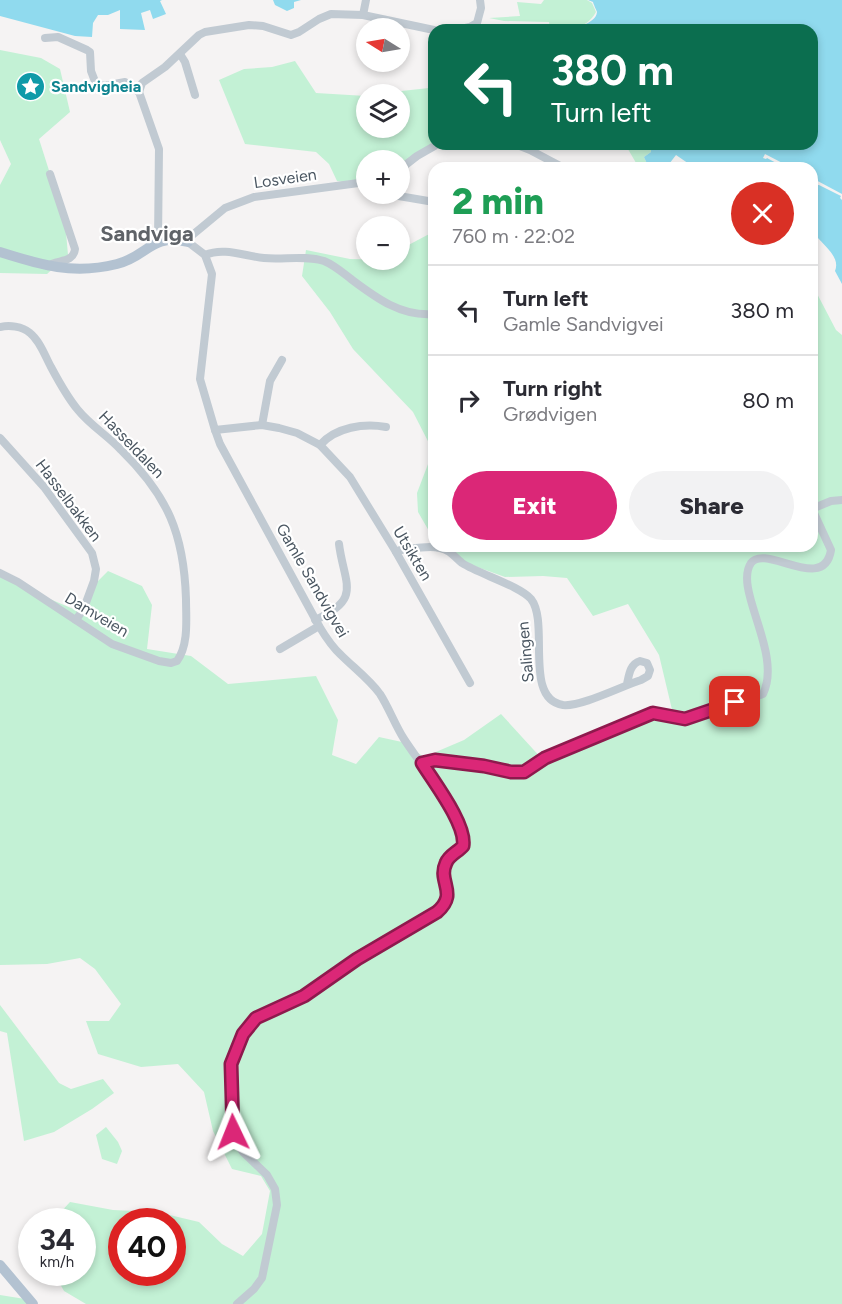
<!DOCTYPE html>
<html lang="en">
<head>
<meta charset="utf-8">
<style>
	body { margin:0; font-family:Figtree,sans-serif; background:#f2f2f3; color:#2b2b33; height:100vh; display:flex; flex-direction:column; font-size:22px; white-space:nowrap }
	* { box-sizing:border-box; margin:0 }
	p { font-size:20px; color:#7c7c81 }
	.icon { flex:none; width:33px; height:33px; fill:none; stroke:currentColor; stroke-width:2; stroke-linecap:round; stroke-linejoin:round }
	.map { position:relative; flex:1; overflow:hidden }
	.panel { position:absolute; left:428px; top:162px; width:390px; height:390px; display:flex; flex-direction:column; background:#fff; border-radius:18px; box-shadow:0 3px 9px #0003 }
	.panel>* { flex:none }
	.guide { position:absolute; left:428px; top:24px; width:390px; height:126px; border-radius:18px; box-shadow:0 3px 9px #0003; background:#0b6e4f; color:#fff; overflow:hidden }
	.needle { width:39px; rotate:281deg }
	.tools { position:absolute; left:356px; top:18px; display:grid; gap:12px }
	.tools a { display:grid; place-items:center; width:54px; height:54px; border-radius:50%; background:#fff; box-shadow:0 3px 9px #0003; font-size:30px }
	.speed { position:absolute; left:18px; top:1208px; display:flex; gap:12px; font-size:30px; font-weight:700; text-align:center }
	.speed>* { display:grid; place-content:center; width:78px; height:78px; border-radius:50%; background:#fff; box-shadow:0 3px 9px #0003; line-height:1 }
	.speed small { font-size:15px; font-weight:400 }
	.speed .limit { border:9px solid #d22; background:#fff; color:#111 }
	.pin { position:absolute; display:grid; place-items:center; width:51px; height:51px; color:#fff; margin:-26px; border-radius:12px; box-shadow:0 3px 9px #0006 }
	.me { position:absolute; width:66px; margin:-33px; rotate:358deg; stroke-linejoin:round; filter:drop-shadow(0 0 4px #0008) }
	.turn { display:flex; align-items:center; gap:21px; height:126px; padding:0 24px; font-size:27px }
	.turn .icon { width:78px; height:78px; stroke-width:2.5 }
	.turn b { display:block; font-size:42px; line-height:51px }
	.round { display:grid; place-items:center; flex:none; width:63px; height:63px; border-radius:32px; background:#f2f2f3 }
	.head { display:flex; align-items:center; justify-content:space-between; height:102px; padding:0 24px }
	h1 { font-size:36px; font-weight:800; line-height:45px; color:#1e9e55 }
	.button { display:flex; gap:12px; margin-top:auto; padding:12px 24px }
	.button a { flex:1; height:69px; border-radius:36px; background:#db2777; color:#fff; font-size:24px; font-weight:800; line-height:69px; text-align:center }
	.button a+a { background:#f2f2f3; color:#2b2b33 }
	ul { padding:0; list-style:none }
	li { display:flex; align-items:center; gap:18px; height:90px; padding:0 24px; border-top:2px solid #e1e1e2 }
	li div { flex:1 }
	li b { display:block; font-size:22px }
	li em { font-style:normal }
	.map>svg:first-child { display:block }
	.green { fill:#c3f1d5; fill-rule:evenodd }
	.water { fill:#90daee }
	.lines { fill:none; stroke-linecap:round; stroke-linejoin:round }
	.minor { stroke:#c1cad2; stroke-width:8 }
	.major { stroke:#b3c2d1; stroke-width:10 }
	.route-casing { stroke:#8e194d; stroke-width:15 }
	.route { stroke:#db2777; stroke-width:10 }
	.labels { text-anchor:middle; stroke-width:4.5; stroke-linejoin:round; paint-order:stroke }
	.culture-label { font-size:16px; font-weight:bold; fill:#0d838f; stroke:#fff; text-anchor:start }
	.street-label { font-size:16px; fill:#4a5661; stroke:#fff }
	.district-label { font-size:22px; font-weight:bold; fill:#5f6368; stroke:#fff }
</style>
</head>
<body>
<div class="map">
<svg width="842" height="1304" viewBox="0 0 842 1304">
	<rect width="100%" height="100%" fill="#f5f3f3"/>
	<!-- green -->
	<g class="green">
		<path d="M544,0h43l5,3 4,9c-10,18 -28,18 -46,18l-1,-8 -45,-1 -15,-3 31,-2 -3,-14 24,2z"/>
		<polygon points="0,50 41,58 60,69 70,112 39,139 65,221 68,255 47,274 0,273 0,185 11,164 0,140"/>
		<polygon points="295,61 316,93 366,96 366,128 399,128 399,94 374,94 429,88 433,89 434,144 399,168 399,160 366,160 366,182 356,184 337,181 329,164 316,152 245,144 219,80 244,69 272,67"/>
		<polygon points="625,144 651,144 651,152 644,157 649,168 639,168"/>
		<polygon points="433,232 433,538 418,512 417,493 433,451 413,412 353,349 330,312 302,276 306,250 350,259 399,260 399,250"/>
		<path d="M812,284l24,46 6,5v969h-756l-22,-13 -9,-16 2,-3h25v-51h-24l-1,-5 13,-14 43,8 44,2 42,10 23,22 21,12 19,-22 8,-43 -9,-15 -29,-7 -19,-38 -9,-39 -26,-28 -37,3 -43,-13 -12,-33h23l12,-17 -26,-35 -15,-11 -33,6 -47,1v-393l38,22 40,17 18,-28 12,-12 34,15 10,19 -5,44 44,7 37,28 88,-8 22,44 -6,35 24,9 23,-27 23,5 22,15 40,-17 37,-26 42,46 106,-41 25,-1 -15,-63 -31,-51 -35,12 -26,-38 -24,-2 -38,1 -39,-14 -16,-13 -8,3 -4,-7h374zM122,1221h50v51h-50z"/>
		<polygon points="0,1005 59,1083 71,1089 103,1079 114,1093 92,1109 54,1132 24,1141 7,1033 0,1031"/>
		<polygon points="106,1127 118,1142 122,1151 117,1164 102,1159 96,1135"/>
		<polygon points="0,1295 25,1299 31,1304 0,1304"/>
	</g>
	<!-- water -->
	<g class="water">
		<polygon points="0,0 162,0 160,1 166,14 153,19 150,10 141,13 145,30 120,29 120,10 108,15 98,15 93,23 92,37 75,36 0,16"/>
		<polygon points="273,0 301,0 294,2 294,8 287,11 275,5"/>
		<path d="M588,0h254v194l-30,-16v-10h-20l-27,-14 -2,4 3,1 1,-1 11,6 2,4h-85l-19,-13 -10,13h-17l-5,-11 7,-5v-8h161v-114h-247c9,-2 31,-6 32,-18 0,0 -4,-9 -4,-10z"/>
		<path d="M812,185h7l22,11 -1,2 2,2v84l-7,-13c7,-17 -19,-29 -23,-43 -3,-7 -1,-34 0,-43z"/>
	</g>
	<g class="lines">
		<!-- minor -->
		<g class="minor">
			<polyline points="363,15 366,0"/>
			<polyline points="456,30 470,27 477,23 481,8 480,0"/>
			<polyline points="45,38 58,37 87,50 90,52 91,71 96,84 104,86 125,82 139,92"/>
			<polyline points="180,54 185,62 195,95"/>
			<polyline points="515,144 530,150 564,168"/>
			<polyline points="399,170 417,156 438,144"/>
			<polyline points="387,194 434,202"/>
			<polyline points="158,241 159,149 139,92 142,83 165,67 199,35 205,32 249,25 263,26 291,35 299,32 319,19 331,14 363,15 434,30"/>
			<path d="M205,255c19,-8 39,1 59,3 19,2 41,-3 60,3 10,4 18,11 27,18 24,18 50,38 83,35"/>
			<path d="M48,266c9,-7 25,-2 27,-17l-25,-75"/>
			<path d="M0,327c9,-2 22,-1 30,6 10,8 15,23 21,34 8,15 16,30 27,43 12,15 30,26 43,40 47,46 63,84 65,149 0,20 3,45 -9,62l-6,2 -12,-2 -47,-17 -94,-62 -18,-9"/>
			<polyline points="262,425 270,381 282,360"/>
			<polyline points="215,430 262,425 279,428 297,433 320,445 350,477 396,552 470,683"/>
			<polyline points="0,438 44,487 92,553 96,569 94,581 84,608 76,620"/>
			<path d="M320,445c16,-18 44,-22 66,-18"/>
			<path d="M396,552l4,-2c12,-1 28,-5 40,-2 11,2 14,9 22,15 17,11 58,23 69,36 19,24 -8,100 32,106 18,2 59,-19 78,-25l7,-4 2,-6 -3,-7 -7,-2c-10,3 -11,14 -13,23"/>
			<path d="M315,620c48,-21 29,-36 24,-76"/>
			<polyline points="280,649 319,626"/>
			<path d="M421,763l14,-3 38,4 38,8h13l21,-14 108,-45 32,6 78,-25c20,-41 -30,-105 -12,-131 14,-20 73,31 80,-13l-18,-39 1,-3 17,-7 11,-1"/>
			<path d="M237,1304l17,-15 8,-11 15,-73 -2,-16 -8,-14 -24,-23 -9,-13 -3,-75 12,-30 18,-19 43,-19 53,-37 84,-50c13,-15 0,-27 4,-43 2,-12 18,-12 19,-24 2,-20 -48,-84 -60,-103 -9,-14 -15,-31 -24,-45 -11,-15 -26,-26 -39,-39 -9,-8 -16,-19 -22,-29l-99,-182 -5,-14 -15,-51 12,-105 -7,-19 -17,-13 2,-5 35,-29 29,-11 112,-15"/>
		</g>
		<!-- major -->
		<g class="major">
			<path d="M0,252c41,13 73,23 117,12 32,-8 33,-31 71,-22"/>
			<polyline points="0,1265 33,1304"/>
		</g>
	</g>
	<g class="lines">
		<defs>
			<path id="route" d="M233,1132l-2,-68 12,-30 13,-16 48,-22 53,-37 80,-47c22,-19 0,-30 9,-49 3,-8 12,-11 17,-17 4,-21 -30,-65 -41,-83l13,-3 49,6 27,6h13l21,-14 108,-45 32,6 50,-17"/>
		</defs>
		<!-- route casing -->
		<use href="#route" class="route-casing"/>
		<!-- route -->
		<use href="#route" class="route"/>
	</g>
	<!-- icons -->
	<defs>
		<symbol id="sight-disc" viewBox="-11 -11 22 22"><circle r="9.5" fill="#0f9aa8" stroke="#fff"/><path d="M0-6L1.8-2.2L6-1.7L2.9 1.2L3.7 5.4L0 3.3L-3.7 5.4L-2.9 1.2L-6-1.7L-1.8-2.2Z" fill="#fff"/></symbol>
	</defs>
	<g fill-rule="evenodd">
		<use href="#sight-disc" x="14" y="70" width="33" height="33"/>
	</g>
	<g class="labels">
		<!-- culture labels -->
		<g class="culture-label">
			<text x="51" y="92">Sandvigheia</text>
		</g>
		<!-- street labels -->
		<g class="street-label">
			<text transform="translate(285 178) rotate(-8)" y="6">Losveien</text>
			<text transform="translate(132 444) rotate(46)" y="6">Hasseldalen</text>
			<text transform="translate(69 500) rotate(53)" y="6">Hasselbakken</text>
			<text transform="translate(413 553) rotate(59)" y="6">Utsikten</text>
			<text transform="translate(313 580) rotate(60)" y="6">Gamle Sandvigvei</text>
			<text transform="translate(97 614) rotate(31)" y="6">Damveien</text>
			<text transform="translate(525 652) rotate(-95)" y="6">Salingen</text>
		</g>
		<!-- district labels -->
		<g class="district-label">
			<text x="147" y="241">Sandviga</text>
		</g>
	</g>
</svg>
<div class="tools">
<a><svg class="needle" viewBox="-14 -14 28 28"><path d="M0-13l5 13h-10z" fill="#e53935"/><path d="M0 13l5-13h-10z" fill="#7c7c81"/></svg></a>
<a><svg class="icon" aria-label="layers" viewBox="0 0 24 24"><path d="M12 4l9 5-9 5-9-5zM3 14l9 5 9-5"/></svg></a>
<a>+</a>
<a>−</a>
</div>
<div class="speed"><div>34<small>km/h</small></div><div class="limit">40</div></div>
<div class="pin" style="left:735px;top:702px;background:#d93025"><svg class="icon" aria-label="arrive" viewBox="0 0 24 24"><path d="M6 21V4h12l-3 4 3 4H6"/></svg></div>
<svg class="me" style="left:233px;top:1132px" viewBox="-20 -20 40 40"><path d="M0-17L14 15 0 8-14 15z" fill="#db2777" stroke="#fff" stroke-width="4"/></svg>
<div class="guide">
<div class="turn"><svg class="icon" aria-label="left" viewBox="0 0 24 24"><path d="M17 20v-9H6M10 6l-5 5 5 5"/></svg><div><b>380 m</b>Turn left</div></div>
</div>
<section class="panel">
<div class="head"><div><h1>2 min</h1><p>760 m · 22:02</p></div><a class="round" style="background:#d93025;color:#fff"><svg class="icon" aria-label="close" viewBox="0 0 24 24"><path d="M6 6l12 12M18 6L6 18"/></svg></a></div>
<ul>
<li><svg class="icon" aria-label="left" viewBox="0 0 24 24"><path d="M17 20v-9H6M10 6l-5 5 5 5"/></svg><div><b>Turn left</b><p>Gamle Sandvigvei</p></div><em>380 m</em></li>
<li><svg class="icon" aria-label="right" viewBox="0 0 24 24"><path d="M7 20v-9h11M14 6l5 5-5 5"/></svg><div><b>Turn right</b><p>Grødvigen</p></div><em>80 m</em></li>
</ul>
<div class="button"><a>Exit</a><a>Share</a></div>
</section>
</div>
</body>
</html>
